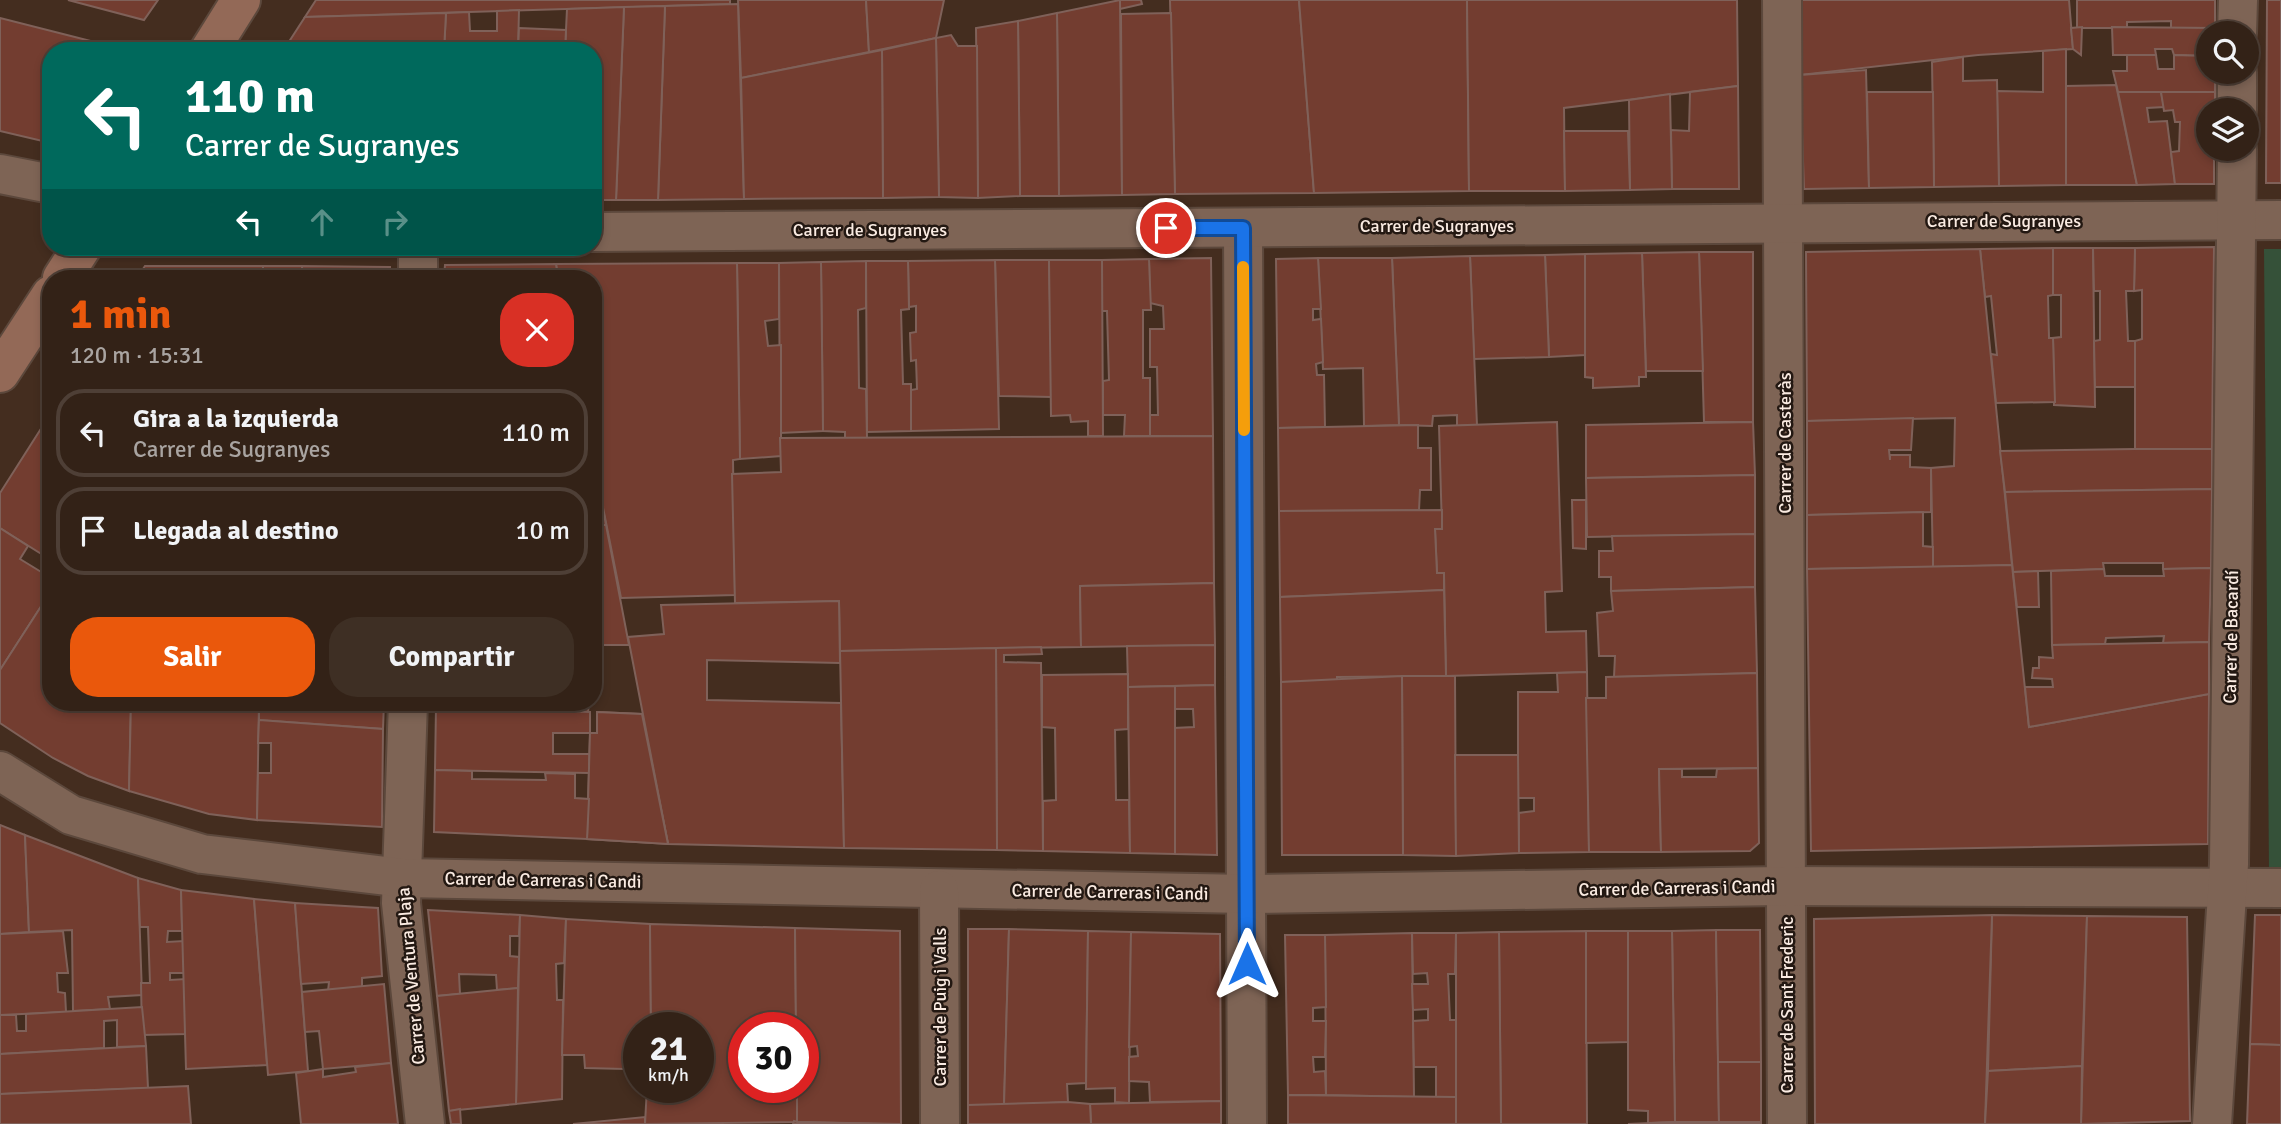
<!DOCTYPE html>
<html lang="es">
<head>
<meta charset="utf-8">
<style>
	body { margin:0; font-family:Signika,sans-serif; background:#3e2f24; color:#f1f3f6; height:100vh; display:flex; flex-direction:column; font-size:26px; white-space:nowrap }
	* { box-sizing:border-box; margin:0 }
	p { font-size:23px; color:#a9a4a1 }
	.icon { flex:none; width:38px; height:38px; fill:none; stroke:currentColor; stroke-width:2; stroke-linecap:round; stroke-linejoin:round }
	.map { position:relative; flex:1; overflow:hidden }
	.drawer { position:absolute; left:42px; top:270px; width:560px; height:441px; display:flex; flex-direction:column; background:#332217; border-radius:28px; box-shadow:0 4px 10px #0003,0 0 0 2px #4e3f36 }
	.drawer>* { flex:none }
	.guide { position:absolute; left:42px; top:42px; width:560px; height:214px; border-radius:28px; box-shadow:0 4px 10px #0003,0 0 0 2px #4e3f36; background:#00695c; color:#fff; overflow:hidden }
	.fabs { position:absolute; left:2196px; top:21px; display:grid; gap:14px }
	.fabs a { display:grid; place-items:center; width:63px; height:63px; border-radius:50%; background:#332217; box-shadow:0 4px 10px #0003,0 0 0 2px #4e3f36; font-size:35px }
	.speed { position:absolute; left:623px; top:1012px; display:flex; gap:14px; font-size:35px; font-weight:700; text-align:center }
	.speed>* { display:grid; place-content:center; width:91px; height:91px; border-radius:50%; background:#332217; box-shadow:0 4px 10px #0003,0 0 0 2px #4e3f36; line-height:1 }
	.speed small { font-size:18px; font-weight:400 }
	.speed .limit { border:10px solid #d22; background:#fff; color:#111 }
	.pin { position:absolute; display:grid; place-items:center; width:60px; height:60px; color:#fff; margin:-30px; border:4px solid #fff; border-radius:50%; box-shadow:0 2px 7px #0007 }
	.me { position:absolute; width:77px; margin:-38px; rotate:0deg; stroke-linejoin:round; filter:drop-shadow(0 0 5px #0008) }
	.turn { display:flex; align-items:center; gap:24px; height:147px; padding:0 28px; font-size:32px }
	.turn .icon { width:91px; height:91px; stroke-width:2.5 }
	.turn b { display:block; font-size:49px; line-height:60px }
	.lanes { display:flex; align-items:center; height:66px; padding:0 28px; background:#0003; justify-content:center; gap:35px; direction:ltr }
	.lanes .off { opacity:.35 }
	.round { display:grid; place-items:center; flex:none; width:74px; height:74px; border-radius:28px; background:#3e2f24 }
	.overview { display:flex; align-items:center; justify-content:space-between; height:119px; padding:0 28px }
	h1 { font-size:42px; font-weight:700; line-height:52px; color:#ea580c }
	.action { display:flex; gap:14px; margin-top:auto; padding:14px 28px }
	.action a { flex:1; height:80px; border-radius:28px; background:#ea580c; color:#fff; font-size:28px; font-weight:700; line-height:80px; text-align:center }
	.action a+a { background:#3e2f24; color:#f1f3f6 }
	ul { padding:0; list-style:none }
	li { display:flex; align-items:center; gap:21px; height:88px; margin:0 14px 10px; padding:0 14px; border:4px solid #4e3f36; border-radius:28px }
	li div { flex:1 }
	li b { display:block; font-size:26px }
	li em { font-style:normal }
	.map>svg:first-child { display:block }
	.green { fill:#355139 }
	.building { fill:#733d30; stroke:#7f6159; stroke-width:2 }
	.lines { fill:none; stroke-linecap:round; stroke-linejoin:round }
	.street-casing { stroke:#5c483c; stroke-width:42 }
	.secondary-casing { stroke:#5c483c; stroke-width:42 }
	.street { stroke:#7e6455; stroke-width:38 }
	.secondary { stroke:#936957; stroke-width:38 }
	.route-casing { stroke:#114b97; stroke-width:18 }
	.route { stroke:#1a73e8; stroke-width:12 }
	.slow { stroke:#f59e0b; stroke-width:12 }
	.labels { text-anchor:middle; stroke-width:5; stroke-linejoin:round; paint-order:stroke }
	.street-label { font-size:18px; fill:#faebe2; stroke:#231812 }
</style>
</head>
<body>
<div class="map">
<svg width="2281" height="1124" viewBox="0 0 2281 1124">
	<rect width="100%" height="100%" fill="#442d1f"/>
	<!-- green -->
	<polygon class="green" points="2264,249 2281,249 2281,870 2269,870"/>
	<!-- building -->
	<g class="building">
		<polygon points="68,0 158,0 144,20"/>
		<polygon points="316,0 730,0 730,4 305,17"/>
		<polygon points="738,0 866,0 869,52 741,78"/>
		<polygon points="866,0 944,0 936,38 869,52"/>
		<polygon points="1120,0 1141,0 1142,4 1120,9"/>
		<polygon points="1120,0 1122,195 1059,196 1057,13"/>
		<polygon points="1170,0 1299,0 1314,193 1175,194"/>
		<polygon points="1299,0 1467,0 1469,191 1314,193"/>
		<polygon points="1467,0 1737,0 1738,86 1564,108 1565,191 1469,191"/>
		<polygon points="1800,0 2069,0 2073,49 1978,55 1800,75"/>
		<polygon points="2077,0 2215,0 2215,28 2171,28 2171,21 2127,22 2127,28 2077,28"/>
		<polygon points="2267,0 2281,0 2281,183 2266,183"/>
		<polygon points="738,4 744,199 658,200 665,6"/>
		<polygon points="665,6 658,200 616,200 624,7"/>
		<polygon points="624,7 616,200 593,200 593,51 565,51 567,9"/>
		<polygon points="519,10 518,51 444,51 446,13 469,12 470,31 497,31 497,11"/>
		<polygon points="446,13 444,51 283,51 305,17"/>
		<polygon points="1057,13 1059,196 1020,196 1018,21"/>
		<polygon points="1171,13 1175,194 1122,195 1121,14"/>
		<polygon points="0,18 126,50 51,51 51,143 0,131"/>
		<polygon points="1018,21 1020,196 978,198 976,28"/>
		<polygon points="2082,27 2081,55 2073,49 2071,28"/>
		<polygon points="2112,27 2215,28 2215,33 2208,33 2208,56 2174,55 2172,49 2155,49 2156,55 2113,55"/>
		<polygon points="519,28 566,30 565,51 518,51"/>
		<polygon points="951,35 958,46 977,46 978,198 939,197 936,38"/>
		<polygon points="936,38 939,197 883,198 882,50"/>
		<polygon points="2066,49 2066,185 1999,186 1997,91 2043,92 2043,51"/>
		<polygon points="882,50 883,198 744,199 741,78"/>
		<polygon points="2127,55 2156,55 2158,69 2174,69 2174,55 2208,56 2208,72 2215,72 2215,92 2118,92 2113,71 2127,71"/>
		<polygon points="1963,57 1963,81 1997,80 1999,186 1934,187 1932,62"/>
		<polygon points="1866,70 1869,188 1804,189 1800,75"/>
		<polygon points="2116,85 2137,185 2066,185 2066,86"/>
		<polygon points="1738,86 1739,189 1672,189 1671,130 1689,131 1690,92"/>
		<polygon points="1867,92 1933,92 1934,187 1869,188"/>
		<polygon points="2118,92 2161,92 2164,107 2147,108 2149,122 2167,121 2175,184 2137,185"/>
		<polygon points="2161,92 2215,92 2215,110 2208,110 2208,149 2214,149 2214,184 2175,184 2171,152 2179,151 2180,122 2175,122 2173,110 2164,111"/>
		<polygon points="1670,94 1672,189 1630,190 1629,100"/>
		<polygon points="1564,131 1628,131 1630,190 1565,191"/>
		<polygon points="2214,247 2212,449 2135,449 2135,341 2142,339 2142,290 2134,291 2135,248"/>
		<polygon points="2053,248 2093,248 2095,407 2054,405 2053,338 2061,337 2061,295 2053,295"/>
		<polygon points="2053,248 2053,295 2048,296 2049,338 2053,338 2055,402 1996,403 1991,354 1997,355 1991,296 1985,297 1980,249"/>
		<polygon points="2093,248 2135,248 2134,291 2126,291 2128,341 2135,341 2135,387 2095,387 2094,341 2100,340 2100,291 2094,291"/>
		<polygon points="1980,249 2012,565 1933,567 1931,468 1954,466 1955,418 1807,421 1806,252"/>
		<polygon points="1699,252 1753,252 1753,422 1704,422"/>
		<polygon points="1699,252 1703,371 1646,371 1642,253"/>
		<polygon points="1642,253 1646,377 1639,377 1639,386 1593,388 1593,378 1585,377 1585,254"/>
		<polygon points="1585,254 1585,355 1549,357 1545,255"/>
		<polygon points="1545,255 1549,357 1474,359 1470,256"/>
		<polygon points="1470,256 1477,425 1457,426 1457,415 1433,416 1432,426 1399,425 1392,258"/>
		<polygon points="1211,258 1213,436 1150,436 1150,415 1158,415 1157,367 1150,367 1150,329 1164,329 1163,306 1150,303 1149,259"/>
		<polygon points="1318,258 1392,258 1399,425 1364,426 1363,368 1323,369"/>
		<polygon points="1318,258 1321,309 1313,309 1313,320 1321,319 1323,362 1316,364 1317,375 1324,375 1325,427 1278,428 1276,259"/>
		<polygon points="1149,259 1151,310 1143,310 1143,378 1150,378 1150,436 1124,436 1125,415 1103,415 1103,381 1109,380 1107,311 1102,311 1102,260"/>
		<polygon points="995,260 1049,260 1052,397 999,396"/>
		<polygon points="995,260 999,429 911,431 911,390 917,389 916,360 911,361 910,333 916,332 916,306 909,307 908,261"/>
		<polygon points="1049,260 1102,260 1103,436 1088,436 1088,421 1071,422 1070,415 1051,416"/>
		<polygon points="866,261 908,261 909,309 901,310 903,384 911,384 911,431 867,432"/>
		<polygon points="866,261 866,308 858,310 859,388 866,389 867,438 845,439 845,432 823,431 821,262"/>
		<polygon points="821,262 823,431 780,433 779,263"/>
		<polygon points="737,263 779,263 779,319 765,321 768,346 781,345 781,456 740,459"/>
		<polygon points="737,263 740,459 733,460 735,595 621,598 593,457 593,278 558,278 556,264"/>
		<polygon points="556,264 558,278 444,278 445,265"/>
		<polygon points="145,266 263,266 263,278 137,278"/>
		<rect x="263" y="266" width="39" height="12"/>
		<polygon points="302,266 390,267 390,278 302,278"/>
		<polygon points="51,413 51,560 0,528 0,493"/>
		<polygon points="1913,418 1911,450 1889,450 1890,460 1890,455 1910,455 1910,467 1931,468 1931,512 1807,515 1807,421"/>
		<polygon points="1557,422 1562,591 1545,592 1546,632 1586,631 1587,672 1446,676 1444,573 1437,573 1435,529 1442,529 1439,426"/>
		<polygon points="1753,422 1755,475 1586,478 1586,425"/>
		<polygon points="1418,425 1418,448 1431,448 1431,490 1420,490 1419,510 1279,511 1278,428"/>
		<polygon points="1213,436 1214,583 1080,586 1081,647 840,651 839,601 735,603 732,474 781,472 780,438"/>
		<polygon points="2135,449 2212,449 2212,489 2005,492 2000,451"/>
		<polygon points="1755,475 1755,534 1587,537 1586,478"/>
		<polygon points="593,477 597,477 603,506 593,505"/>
		<polygon points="2212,489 2211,568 2163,569 2163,563 2103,563 2104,569 2013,572 2005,492"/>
		<polygon points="1572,500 1586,500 1586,549 1573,548"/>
		<polygon points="1442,510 1442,529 1435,529 1437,573 1444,573 1444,590 1280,597 1279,511"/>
		<polygon points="1923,512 1923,546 1933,547 1933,567 1807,569 1807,515"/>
		<polygon points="593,513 604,514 606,525 593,525"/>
		<polygon points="593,525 606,525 629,645 593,645"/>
		<polygon points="0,528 28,546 20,559 51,578 51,591 0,670"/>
		<polygon points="1755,534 1755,587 1611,591 1611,577 1599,577 1599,551 1613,551 1612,536"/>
		<polygon points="2012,565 2029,727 2209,694 2208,844 1811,851 1807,569"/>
		<polygon points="2211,568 2209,642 2163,643 2164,636 2106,638 2105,644 2052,645 2051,571 2104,569 2105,576 2164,576 2163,569"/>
		<polygon points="2038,571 2039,607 2017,607 2013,572"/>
		<polygon points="1214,583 1215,645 1081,647 1080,586"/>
		<polygon points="1755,587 1757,673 1614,677 1615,656 1599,656 1597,613 1613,611 1611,591"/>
		<polygon points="1444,590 1446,676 1337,677 1337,681 1281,682 1280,597"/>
		<polygon points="51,591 51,702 131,702 129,791 88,776 53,758 0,723 0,670"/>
		<polygon points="839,601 840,663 707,660 707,700 841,703 844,848 668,844 628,637 664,634 661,605"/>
		<polygon points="2209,642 2209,694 2029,727 2025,687 2053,687 2052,679 2032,678 2033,668 2039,668 2039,657 2053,658 2052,645"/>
		<polygon points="1215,645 1215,685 1128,687 1127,646"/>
		<polygon points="1041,647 1042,654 1004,655 1004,662 1041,663 1043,851 997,850 996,648"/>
		<polygon points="996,648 997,850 844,848 840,651"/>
		<polygon points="1587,672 1589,852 1519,853 1519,813 1534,811 1534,798 1518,798 1518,692 1558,692 1557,673"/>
		<polygon points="1757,673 1758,768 1659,769 1661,852 1589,852 1586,698 1606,698 1606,677"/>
		<polygon points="1128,674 1128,729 1115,730 1116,800 1129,800 1130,853 1043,851 1043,801 1056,800 1055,728 1042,727 1042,675"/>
		<polygon points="1402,676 1455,676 1456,856 1403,855"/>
		<polygon points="1402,676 1403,855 1282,855 1281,682"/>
		<polygon points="1215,685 1217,855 1175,854 1174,728 1194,727 1193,709 1174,709 1175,686"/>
		<polygon points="1175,686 1175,854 1130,853 1128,687"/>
		<polygon points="131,702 259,702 257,820 209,814 129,791"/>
		<polygon points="259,702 384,702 383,729 259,720"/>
		<rect x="436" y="702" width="37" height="5"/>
		<polygon points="540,702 589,702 588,712 547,710 546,702"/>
		<polygon points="436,707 590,712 590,733 553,733 553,754 590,754 589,773 435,770"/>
		<polygon points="597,712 642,714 668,844 587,839 590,733 597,733"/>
		<polygon points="597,712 642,714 668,844 587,839 590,733 597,733"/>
		<polygon points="259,720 383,729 382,827 257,820 258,773 271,773 271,743 258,743"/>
		<polygon points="1455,755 1518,755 1519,853 1456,856"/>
		<polygon points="1758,768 1759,843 1750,851 1661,852 1659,769 1682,769 1682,777 1716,777 1717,769"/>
		<polygon points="435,770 472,771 472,779 546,780 545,773 575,774 575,798 589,799 587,839 434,832"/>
		<polygon points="0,825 25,835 29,932 0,934"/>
		<polygon points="25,835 138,878 142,995 108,997 110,1009 73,1011 72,930 29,932"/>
		<polygon points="138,878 181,890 182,931 168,931 167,942 184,941 185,973 170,973 170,980 186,979 187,1034 142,1035 141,983 150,983 148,927 140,927"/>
		<polygon points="181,890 254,899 267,1065 186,1069"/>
		<polygon points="254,899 295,903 308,1071 268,1075"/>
		<polygon points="295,903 378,908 382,976 362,978 362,987 328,991 329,982 301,984"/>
		<polygon points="428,910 520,915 519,936 510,936 510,956 519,957 518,988 497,990 496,975 459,974 460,994 437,996"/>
		<polygon points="520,915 566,919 564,963 556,964 557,1000 563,1000 562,1099 516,1104"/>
		<polygon points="1992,915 2087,916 2082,1066 1988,1071"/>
		<polygon points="1992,915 1985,1124 1815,1124 1814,919"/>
		<polygon points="2255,915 2281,915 2281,1045 2250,1044"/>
		<polygon points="2087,916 2187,917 2190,1121 2081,1124"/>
		<polygon points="566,919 650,924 651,1027 639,1027 639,1059 626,1059 625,1069 585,1068 584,1055 562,1055"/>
		<polygon points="650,924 795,928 796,1027 744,1027 744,1087 797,1087 797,1122 645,1124 647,1087 698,1087 698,1027 651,1027"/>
		<polygon points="795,928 900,931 901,1124 797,1122 797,1087 803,1087 805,1083 803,1027 796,1027"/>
		<polygon points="968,929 1009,929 1004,1105 968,1105"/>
		<polygon points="1009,929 1088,931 1086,1083 1067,1084 1068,1102 1004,1105"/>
		<polygon points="1716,930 1719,1123 1675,1122 1672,931"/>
		<polygon points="1716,930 1760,930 1761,1062 1718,1062"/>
		<polygon points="63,931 68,973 57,973 58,992 65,993 66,1012 0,1015 0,934"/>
		<polygon points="1088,931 1131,932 1129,1103 1115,1102 1115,1088 1086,1089"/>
		<polygon points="1586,931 1587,1124 1501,1124 1499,932"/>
		<polygon points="1586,931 1628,931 1628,1042 1586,1043"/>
		<polygon points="1628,931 1672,931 1675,1122 1648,1123 1648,1111 1628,1110"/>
		<polygon points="1131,932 1220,934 1221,1101 1150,1102 1149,1082 1129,1081 1129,1057 1138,1056 1137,1046 1129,1047"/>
		<polygon points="1499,932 1501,1124 1456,1124 1456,933"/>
		<polygon points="1412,933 1414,1097 1326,1095 1325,935"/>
		<polygon points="1412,933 1456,933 1455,974 1448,974 1450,1020 1456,1020 1456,1097 1436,1097 1436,1067 1414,1067 1413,1021 1428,1020 1428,1009 1413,1010 1412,984 1428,984 1427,973 1413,974"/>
		<polygon points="1285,935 1325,935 1326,1007 1313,1008 1313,1021 1326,1021 1325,1057 1313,1057 1314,1072 1325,1071 1326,1095 1288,1095"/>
		<polygon points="384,984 391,1063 323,1069 319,1031 305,1032 302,992"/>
		<polygon points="518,988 516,1104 449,1111 437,996"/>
		<polygon points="142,1007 146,1046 117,1047 117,1020 104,1021 104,1048 0,1054 0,1015 16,1015 17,1031 26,1031 26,1014"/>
		<polygon points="2250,1044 2281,1045 2281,1124 2247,1124"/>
		<polygon points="146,1046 148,1088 0,1094 0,1054"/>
		<polygon points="1718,1062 1761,1062 1761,1122 1719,1123"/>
		<polygon points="391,1063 398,1124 301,1124 296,1073 323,1069 323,1077 356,1072 355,1067"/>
		<polygon points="2082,1066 2081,1124 1985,1124 1988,1071"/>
		<polygon points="188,1086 191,1124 0,1124 0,1094"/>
		<polygon points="1288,1095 1456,1097 1456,1124 1288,1124"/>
		<polygon points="1221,1101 1221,1124 1091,1124 1090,1104"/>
		<polygon points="1068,1102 1090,1104 1091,1124 968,1124 968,1105"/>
		<polygon points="460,1109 461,1124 451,1124 449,1111"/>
		<polygon points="645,1117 645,1124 573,1124"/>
		<polygon points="794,1121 797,1122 884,1124 793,1124"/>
		<polygon points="1675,1122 1761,1122 1761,1124 1628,1124"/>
	</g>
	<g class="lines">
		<defs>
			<g id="street">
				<polyline points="1782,0 1787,1124"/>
				<polyline points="2237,33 2238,0"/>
				<polyline points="2237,110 2237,72"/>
				<polyline points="0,174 51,184"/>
				<polyline points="1243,228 1247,1124"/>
				<polyline points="593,232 2281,220"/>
				<polyline points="418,278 418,247"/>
				<polyline points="408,702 401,903 425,1124"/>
				<polyline points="0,771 71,815 202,854 403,878 1247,894 1787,886 2281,888"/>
				<polyline points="939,890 940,1124"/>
				<polyline points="2212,1124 2229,864 2237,149"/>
			</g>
			<g id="secondary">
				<polyline points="209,51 241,0"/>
				<polyline points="62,278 82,247"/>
				<polyline points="0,373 51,295"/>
			</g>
		</defs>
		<!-- street casing -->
		<use href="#street" class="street-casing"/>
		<!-- secondary casing -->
		<use href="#secondary" class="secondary-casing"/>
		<!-- street -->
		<use href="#street" class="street"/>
		<!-- secondary -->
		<use href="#secondary" class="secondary"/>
	</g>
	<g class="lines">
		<defs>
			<polyline id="route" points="1166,228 1243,228 1247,964"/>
		</defs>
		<!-- route casing -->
		<use href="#route" class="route-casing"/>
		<!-- route -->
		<use href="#route" class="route"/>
		<!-- slow -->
		<polyline class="slow" points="1243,267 1244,430"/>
	</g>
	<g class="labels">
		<!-- street labels -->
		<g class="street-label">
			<text x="2004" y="227">Carrer de Sugranyes</text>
			<text x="1437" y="232">Carrer de Sugranyes</text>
			<text x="870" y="236">Carrer de Sugranyes</text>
			<text transform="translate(1785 443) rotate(-90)" y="6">Carrer de Casteràs</text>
			<text transform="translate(2231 637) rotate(-89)" y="6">Carrer de Bacardí</text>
			<text transform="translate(543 880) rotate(1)" y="6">Carrer de Carreras i Candi</text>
			<text transform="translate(1677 888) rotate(-1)" y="6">Carrer de Carreras i Candi</text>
			<text transform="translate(1110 892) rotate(1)" y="6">Carrer de Carreras i Candi</text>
			<text transform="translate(411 976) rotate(-95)" y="6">Carrer de Ventura Plaja</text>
			<text transform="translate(1787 1005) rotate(-90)" y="6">Carrer de Sant Frederic</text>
			<text transform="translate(940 1007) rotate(-90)" y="6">Carrer de Puig i Valls</text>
		</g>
	</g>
</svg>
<div class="fabs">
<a><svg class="icon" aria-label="search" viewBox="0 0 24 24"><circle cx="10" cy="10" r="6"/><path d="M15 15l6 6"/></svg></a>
<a><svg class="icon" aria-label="layers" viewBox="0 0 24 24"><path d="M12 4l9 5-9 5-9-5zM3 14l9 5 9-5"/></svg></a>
</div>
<div class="speed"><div>21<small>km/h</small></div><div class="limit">30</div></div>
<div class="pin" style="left:1166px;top:228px;background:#d93025"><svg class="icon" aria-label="arrive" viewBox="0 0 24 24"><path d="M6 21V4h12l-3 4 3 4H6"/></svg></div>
<svg class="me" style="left:1247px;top:964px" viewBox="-20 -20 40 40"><path d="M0-17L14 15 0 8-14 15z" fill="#1a73e8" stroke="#fff" stroke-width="4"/></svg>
<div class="guide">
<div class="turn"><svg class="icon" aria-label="left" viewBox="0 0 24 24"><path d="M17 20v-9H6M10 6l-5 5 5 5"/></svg><div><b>110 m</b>Carrer de Sugranyes</div></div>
<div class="lanes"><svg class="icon" aria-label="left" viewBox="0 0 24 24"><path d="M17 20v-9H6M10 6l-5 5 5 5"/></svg><svg class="icon off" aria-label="ahead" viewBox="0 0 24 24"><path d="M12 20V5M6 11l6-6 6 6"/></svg><svg class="icon off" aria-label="right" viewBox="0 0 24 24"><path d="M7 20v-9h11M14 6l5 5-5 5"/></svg></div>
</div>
<section class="drawer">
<div class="overview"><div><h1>1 min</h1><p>120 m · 15:31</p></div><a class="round" style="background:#d93025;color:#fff"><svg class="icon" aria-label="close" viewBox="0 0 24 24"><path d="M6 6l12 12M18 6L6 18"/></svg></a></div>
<ul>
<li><svg class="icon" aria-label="left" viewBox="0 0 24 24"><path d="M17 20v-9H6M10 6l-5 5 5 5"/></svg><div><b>Gira a la izquierda</b><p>Carrer de Sugranyes</p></div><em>110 m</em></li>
<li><svg class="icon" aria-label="arrive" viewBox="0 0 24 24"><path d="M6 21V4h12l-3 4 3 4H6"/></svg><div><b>Llegada al destino</b></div><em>10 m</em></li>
</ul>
<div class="action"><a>Salir</a><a>Compartir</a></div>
</section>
</div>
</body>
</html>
